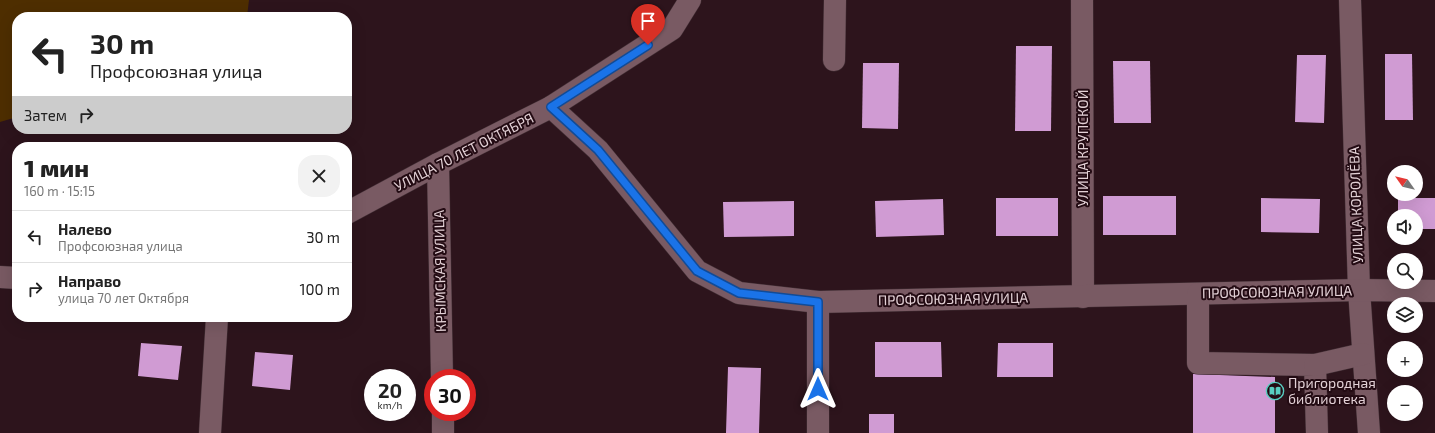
<!DOCTYPE html>
<html lang="ru">
<head>
<meta charset="utf-8">
<style>
	body { margin:0; font-family:"Exo 2",sans-serif; background:#f2f2f2; color:#222; height:100vh; display:flex; flex-direction:column; font-size:15px; white-space:nowrap }
	* { box-sizing:border-box; margin:0 }
	p { font-size:13px; color:#767676 }
	.icon { flex:none; width:22px; height:22px; fill:none; stroke:currentColor; stroke-width:2; stroke-linecap:round; stroke-linejoin:round }
	.map { position:relative; flex:1; overflow:hidden }
	.sheet { position:absolute; left:12px; top:142px; width:340px; height:180px; display:flex; flex-direction:column; background:#fff; border-radius:16px; box-shadow:0 4px 16px #0002 }
	.sheet>* { flex:none }
	.top-card { position:absolute; left:12px; top:12px; width:340px; height:122px; border-radius:16px; box-shadow:0 4px 16px #0002; background:#fff; color:#222; overflow:hidden }
	.needle { width:26px; rotate:304deg }
	.tools { position:absolute; left:1387px; top:165px; display:grid; gap:8px }
	.tools a { display:grid; place-items:center; width:36px; height:36px; border-radius:50%; background:#fff; box-shadow:0 4px 16px #0002; font-size:20px }
	.speed { position:absolute; left:364px; top:369px; display:flex; gap:8px; font-size:20px; font-weight:700; text-align:center }
	.speed>* { display:grid; place-content:center; width:52px; height:52px; border-radius:50%; background:#fff; box-shadow:0 4px 16px #0002; line-height:1 }
	.speed small { font-size:10px; font-weight:400 }
	.speed .limit { border:6px solid #d22; background:#fff; color:#111 }
	.pin { position:absolute; display:grid; place-items:center; width:34px; height:34px; color:#fff; margin:-41px -17px; border-radius:50% 50% 50% 0; rotate:-45deg; box-shadow:0 0 4px #0007 }
	.pin .icon { rotate:45deg }
	.me { position:absolute; width:44px; margin:-22px; rotate:0deg; stroke-linejoin:round; filter:drop-shadow(0 0 3px #0008) }
	.turn { display:flex; align-items:center; gap:14px; height:84px; padding:0 12px; font-size:18px }
	.turn .icon { width:52px; height:52px; stroke-width:2.5 }
	.turn b { display:block; font-size:28px; line-height:34px }
	.then { display:flex; align-items:center; height:38px; padding:0 12px; background:#0003; gap:8px; font-size:15px }
	.round { display:grid; place-items:center; flex:none; width:42px; height:42px; border-radius:16px; background:#f2f2f2 }
	.summary { display:flex; align-items:center; justify-content:space-between; height:68px; padding:0 12px }
	h1 { font-size:24px; font-weight:800; line-height:30px }
	ul { padding:0; list-style:none }
	li { display:flex; align-items:center; gap:12px; height:52px; padding:0 12px; border-top:1px solid #e0e0e0 }
	li div { flex:1 }
	li b { display:block; font-size:15px }
	li em { font-style:normal }
	.map>svg:first-child { display:block }
	.green { fill:#4e2e00 }
	.building { fill:#d09bd3 }
	.lines { fill:none; stroke-linecap:round; stroke-linejoin:round }
	.minor-casing { stroke:#422f35; stroke-width:23 }
	.minor { stroke:#795a63; stroke-width:22 }
	.route-casing { stroke:#114b97; stroke-width:10 }
	.route { stroke:#1a73e8; stroke-width:7 }
	.labels { text-anchor:middle; stroke-width:4; stroke-linejoin:round; paint-order:stroke }
	.street-label { font-size:14px; fill:#e3d1d6; stroke:#230b13 }
	.poi-label { font-size:14px; fill:#e3d1d6; stroke:#230b13; text-anchor:start }
</style>
</head>
<body>
<div class="map">
<svg width="1435" height="433" viewBox="0 0 1435 433">
	<rect width="100%" height="100%" fill="#2d141c"/>
	<!-- green -->
	<polygon class="green" points="0,0 249,0 247,17 201,15 200,17 17,17 17,117 0,122"/>
	<!-- building -->
	<g class="building">
		<polygon points="1016,46 1052,46 1051,131 1015,131"/>
		<polygon points="1385,54 1412,54 1413,120 1385,120"/>
		<polygon points="1297,55 1326,55 1324,123 1295,122"/>
		<polygon points="1113,61 1150,61 1151,123 1114,123"/>
		<polygon points="863,63 899,63 898,129 862,128"/>
		<rect x="1103" y="196" width="73" height="39"/>
		<rect x="996" y="198" width="62" height="38"/>
		<polygon points="1261,198 1320,199 1319,233 1261,232"/>
		<polygon points="1398,198 1435,198 1435,229 1416,229 1416,216 1398,216"/>
		<polygon points="943,199 944,235 876,237 875,201"/>
		<polygon points="794,201 794,236 724,237 723,202"/>
		<polygon points="875,342 941,342 942,377 875,377"/>
		<polygon points="141,343 182,346 178,380 138,376"/>
		<polygon points="998,343 1053,343 1053,377 997,377"/>
		<polygon points="255,352 293,355 290,390 252,386"/>
		<polygon points="728,367 761,368 759,433 726,433"/>
		<polygon points="1193,374 1275,377 1275,433 1193,433"/>
		<rect x="869" y="414" width="25" height="19"/>
	</g>
	<g class="lines">
		<defs>
			<g id="minor">
				<polyline points="1082,0 1083,297"/>
				<polyline points="1350,0 1359,290 1369,433"/>
				<polyline points="834,60 835,0"/>
				<polyline points="551,107 598,150 697,271 739,293 818,302 1359,290 1435,291"/>
				<polyline points="438,164 442,378"/>
				<polyline points="347,213 438,164 551,107 672,29 690,0"/>
				<polyline points="0,277 17,278"/>
				<polyline points="1198,294 1198,363 1315,365 1317,433"/>
				<polyline points="1315,365 1363,354"/>
				<polyline points="443,412 443,433"/>
				<polyline points="210,433 217,317"/>
				<polyline points="818,433 818,302"/>
			</g>
		</defs>
		<!-- minor casing -->
		<use href="#minor" class="minor-casing"/>
		<!-- minor -->
		<use href="#minor" class="minor"/>
	</g>
	<g class="lines">
		<defs>
			<polyline id="route" points="648,45 551,107 598,150 697,271 739,293 818,302 818,389"/>
		</defs>
		<!-- route casing -->
		<use href="#route" class="route-casing"/>
		<!-- route -->
		<use href="#route" class="route"/>
	</g>
	<!-- icons -->
	<defs>
		<symbol id="library-ring" viewBox="-11 -11 22 22"><circle r="9.5" fill="#230b13" stroke="#58cec1" stroke-width="1.5"/><path d="M-6-4Q-3-5.5-.7-3.5V5Q-3 3-6 4ZM6-4Q3-5.5 .7-3.5V5Q3 3 6 4Z" fill="#58cec1"/></symbol>
	</defs>
	<g fill-rule="evenodd">
		<use href="#library-ring" x="1265" y="381" width="20" height="20"/>
	</g>
	<g class="labels">
		<!-- street labels -->
		<g class="street-label">
			<text transform="translate(1083 148) rotate(-90)" y="5">УЛИЦА КРУПСКОЙ</text>
			<text transform="translate(464 152) rotate(-27)" y="5">УЛИЦА 70 ЛЕТ ОКТЯБРЯ</text>
			<text transform="translate(1356 205) rotate(-92)" y="5">УЛИЦА КОРОЛЁВА</text>
			<text transform="translate(440 271) rotate(-91)" y="5">КРЫМСКАЯ УЛИЦА</text>
			<text transform="translate(1277 292) rotate(-1)" y="5">ПРОФСОЮЗНАЯ УЛИЦА</text>
			<text transform="translate(953 299) rotate(-1)" y="5">ПРОФСОЮЗНАЯ УЛИЦА</text>
		</g>
		<!-- poi labels -->
		<g class="poi-label">
			<text x="1288" y="388">Пригородная<tspan x="1288" dy="16">библиотека</tspan></text>
		</g>
	</g>
</svg>
<div class="tools">
<a><svg class="needle" viewBox="-14 -14 28 28"><path d="M0-13l5 13h-10z" fill="#e53935"/><path d="M0 13l5-13h-10z" fill="#767676"/></svg></a>
<a><svg class="icon" aria-label="sound" viewBox="0 0 24 24"><path d="M4 9h4l5-4v14l-5-4H4zM17 9q2 3 0 6"/></svg></a>
<a><svg class="icon" aria-label="search" viewBox="0 0 24 24"><circle cx="10" cy="10" r="6"/><path d="M15 15l6 6"/></svg></a>
<a><svg class="icon" aria-label="layers" viewBox="0 0 24 24"><path d="M12 4l9 5-9 5-9-5zM3 14l9 5 9-5"/></svg></a>
<a>+</a>
<a>−</a>
</div>
<div class="speed"><div>20<small>km/h</small></div><div class="limit">30</div></div>
<div class="pin" style="left:648px;top:45px;background:#d93025"><svg class="icon" aria-label="arrive" viewBox="0 0 24 24"><path d="M6 21V4h12l-3 4 3 4H6"/></svg></div>
<svg class="me" style="left:818px;top:389px" viewBox="-20 -20 40 40"><path d="M0-17L14 15 0 8-14 15z" fill="#1a73e8" stroke="#fff" stroke-width="4"/></svg>
<div class="top-card">
<div class="turn"><svg class="icon" aria-label="left" viewBox="0 0 24 24"><path d="M17 20v-9H6M10 6l-5 5 5 5"/></svg><div><b>30 m</b>Профсоюзная улица</div></div>
<div class="then">Затем<svg class="icon" aria-label="right" viewBox="0 0 24 24"><path d="M7 20v-9h11M14 6l5 5-5 5"/></svg></div>
</div>
<section class="sheet">
<div class="summary"><div><h1>1 мин</h1><p>160 m · 15:15</p></div><a class="round"><svg class="icon" aria-label="close" viewBox="0 0 24 24"><path d="M6 6l12 12M18 6L6 18"/></svg></a></div>
<ul>
<li><svg class="icon" aria-label="left" viewBox="0 0 24 24"><path d="M17 20v-9H6M10 6l-5 5 5 5"/></svg><div><b>Налево</b><p>Профсоюзная улица</p></div><em>30 m</em></li>
<li><svg class="icon" aria-label="right" viewBox="0 0 24 24"><path d="M7 20v-9h11M14 6l5 5-5 5"/></svg><div><b>Направо</b><p>улица 70 лет Октября</p></div><em>100 m</em></li>
</ul>
</section>
</div>
</body>
</html>
